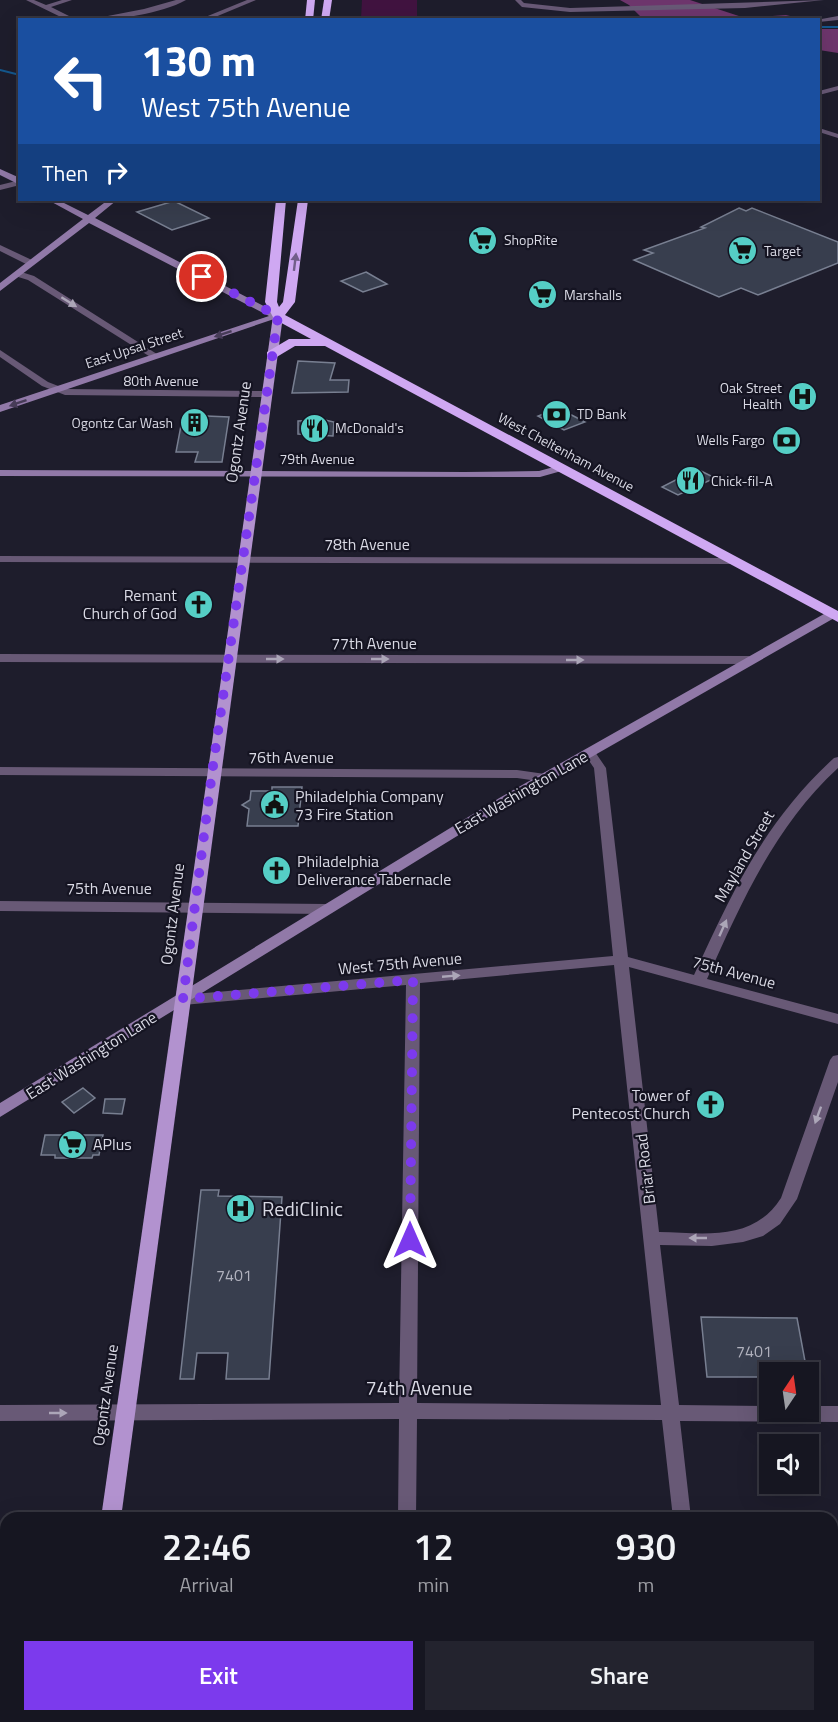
<!DOCTYPE html>
<html lang="en">
<head>
<meta charset="utf-8">
<style>
	body { margin:0; font-family:"Titillium Web",sans-serif; background:#23232e; color:#f1f3f6; height:100vh; display:flex; flex-direction:column; font-size:22px; white-space:nowrap }
	* { box-sizing:border-box; margin:0 }
	p { font-size:20px; color:#9e9fa5 }
	.icon { flex:none; width:33px; height:33px; fill:none; stroke:currentColor; stroke-width:2; stroke-linecap:round; stroke-linejoin:round }
	.map { position:relative; flex:1; overflow:hidden }
	.sheet { position:absolute; left:0px; top:1512px; width:838px; height:210px; display:flex; flex-direction:column; background:#161621; border-radius:18px 18px 0 0; box-shadow:0 6px 24px #0002,0 0 0 2px #35353f }
	.sheet>* { flex:none }
	.banner { position:absolute; left:18px; top:18px; width:802px; height:183px; border-radius:0px; box-shadow:0 6px 24px #0002,0 0 0 2px #35353f; background:#1a4fa0; color:#fff; overflow:hidden }
	.needle { width:39px; rotate:13deg }
	.tools { position:absolute; left:759px; top:1362px; display:grid; gap:12px }
	.tools a { display:grid; place-items:center; width:60px; height:60px; border-radius:0px; background:#161621; box-shadow:0 6px 24px #0002,0 0 0 2px #35353f; font-size:30px }
	.pin { position:absolute; display:grid; place-items:center; width:51px; height:51px; color:#fff; margin:-26px; border:3px solid #fff; border-radius:50%; box-shadow:0 2px 6px #0007 }
	.me { position:absolute; width:66px; margin:-33px; rotate:0deg; stroke-linejoin:round; filter:drop-shadow(0 0 4px #0008) }
	.turn { display:flex; align-items:center; gap:21px; height:126px; padding:0 24px; font-size:27px }
	.turn .icon { width:78px; height:78px; stroke-width:2.5 }
	.turn b { display:block; font-size:42px; line-height:51px }
	.then { display:flex; align-items:center; height:57px; padding:0 24px; background:#0003; gap:12px; font-size:22px }
	.eta { display:flex; justify-content:space-evenly; align-items:center; height:102px; text-align:center }
	.eta b { font-size:36px; font-weight:600; line-height:42px }
	.primary-button { display:flex; gap:12px; margin-top:auto; padding:12px 24px }
	.primary-button a { flex:1; height:69px; border-radius:0px; background:#7c3aed; color:#fff; font-size:24px; font-weight:600; line-height:69px; text-align:center }
	.primary-button a+a { background:#23232e; color:#f1f3f6 }
	.map>svg:first-child { display:block }
	.green { fill:#411340 }
	.forest { fill:#6e366d }
	.lines { fill:none; stroke-linecap:round; stroke-linejoin:round }
	.stream { stroke:#14588e; stroke-width:2 }
	.building { fill:#383e4e; stroke:#787f91; stroke-width:1.5 }
	.street { fill:#685976; fill-rule:evenodd }
	.secondary { fill:#9179a8; fill-rule:evenodd }
	.primary { fill:#b292cf; fill-rule:evenodd }
	.highway { fill:#cfa8f2; fill-rule:evenodd }
	.oneway { fill:#725e8a }
	.oneway2 { fill:#aca6b8 }
	.oneway3 { fill:#473c58 }
	.route { stroke:#7c3aed; stroke-width:10; stroke-dasharray:0 18 }
	.labels { text-anchor:middle; stroke-width:4.5; stroke-linejoin:round; paint-order:stroke }
	.far-poi-label { font-size:14px; fill:#d9d9e4; stroke:#151422; text-anchor:start }
	.far-street-label { font-size:14px; fill:#d9d9e4; stroke:#151422 }
	.street-label { font-size:16px; fill:#d9d9e4; stroke:#151422 }
	.poi-label { font-size:16px; fill:#d9d9e4; stroke:#151422; text-anchor:start }
	.near-number-label { font-size:16px; fill:#b1b2be }
	.near-poi-label { font-size:20px; fill:#d9d9e4; stroke:#151422; text-anchor:start }
	.near-street-label { font-size:20px; fill:#d9d9e4; stroke:#151422 }
</style>
</head>
<body>
<div class="map">
<svg width="838" height="1722" viewBox="0 0 838 1722">
	<rect width="100%" height="100%" fill="#1e1d2c"/>
	<!-- green -->
	<polygon class="green" points="362,0 417,0 417,19 361,19"/>
	<!-- forest -->
	<g class="forest">
		<polygon points="620,0 690,0 745,18 786,15 802,19 643,19 629,5"/>
		<polygon points="819,29 838,29 838,53 819,50"/>
	</g>
	<g class="lines">
		<!-- stream -->
		<g class="stream">
			<polyline points="819,27 838,27"/>
			<polyline points="0,70 20,75"/>
		</g>
	</g>
	<!-- building -->
	<g class="building">
		<polygon points="174,201 209,218 172,230 137,212"/>
		<polygon points="739,208 746,211 752,208 838,242 838,263 758,295 741,288 719,297 634,260 653,253 644,250 705,228 701,227"/>
		<polygon points="366,272 387,284 363,292 341,281"/>
		<polygon points="298,361 335,363 330,380 349,380 348,392 292,393"/>
		<polygon points="558,408 585,422 564,430 538,416"/>
		<polygon points="183,415 229,417 222,462 195,462 198,452 176,452"/>
		<polygon points="325,420 334,422 333,436 298,434 298,421"/>
		<polygon points="697,469 715,478 678,495 662,487"/>
		<polygon points="272,787 302,787 298,826 247,826 249,809 242,805 250,800 251,791 272,791"/>
		<polygon points="83,1088 95,1098 74,1113 62,1102"/>
		<polygon points="105,1099 125,1099 122,1114 103,1113"/>
		<polygon points="45,1135 103,1135 99,1155 93,1155 92,1158 55,1158 55,1155 41,1155"/>
		<polygon points="201,1190 219,1190 218,1196 282,1197 269,1379 226,1379 228,1353 197,1353 194,1379 180,1379"/>
		<polygon points="701,1317 797,1318 807,1372 770,1372 770,1377 707,1377"/>
	</g>
	<g class="lines">
		<!-- street -->
		<g class="street">
			<polygon points="26,0 34,0 46,5 62,0 72,0 51,7 77,20 67,20"/>
			<path d="M176,0h10c-25,14 -70,20 -99,20l57,-11z"/>
			<polygon points="247,0 256,0 208,20 198,20"/>
			<polygon points="515,0 521,0 524,3 570,8 824,0 745,8 570,12 522,7"/>
			<polygon points="838,16 838,20 819,22 819,20 816,20"/>
			<polygon points="838,86 838,90 819,95 819,91"/>
			<polygon points="819,128 838,134 838,138 819,132"/>
			<polygon points="20,180 20,185 0,190 0,185"/>
			<polygon points="0,245 34,261 35,263 28,265 0,251"/>
			<polygon points="18,271 34,276 160,356 152,358 28,280 15,276 14,274"/>
			<polygon points="0,350 48,382 66,389 266,391 271,394 266,397 65,395 42,386 0,357"/>
			<polygon points="0,556 735,558 741,561 735,564 0,562"/>
			<polygon points="0,654 749,656 755,660 749,664 0,662"/>
			<path d="M589,748l4,1 13,19 22,189 66,18c38,-83 71,-154 140,-217l4,-1v11c-63,58 -96,133 -131,211l131,35v10l-209,-57 30,265c46,1 94,10 122,-34l49,-138 3,-4 5,-1v27l-41,117 -17,25 -17,12 -20,6 -31,4 -52,-1 19,160 91,1v6h38v-6h30v16l-158,-1 11,97h-18l-11,-98 -245,-1 -1,99h-18l1,-99 -399,2v-16l399,-2 7,-418 -223,20 -5,-1 -2,-4 2,-4 5,-1 430,-39 -19,-188 -11,-16zM614,965l47,440 -244,-2 3,-420z"/>
			<polygon points="0,767 517,770 545,774 551,778 545,782 517,778 0,775"/>
			<polygon points="0,901 326,904 333,909 326,914 0,911"/>
			<polygon points="424,1716 444,1716 445,1722 425,1722"/>
			<polygon points="747,1716 769,1716 771,1722 749,1722"/>
		</g>
		<!-- secondary -->
		<g class="secondary">
			<polygon points="0,169 20,178 20,185 0,175"/>
			<polygon points="48,200 58,200 88,215 108,200 117,200 95,218 283,316 0,412 0,405 269,316 89,223 0,291 0,283 83,219"/>
			<polygon points="561,465 565,466 565,470 540,477 0,476 0,470 465,472 539,471"/>
			<polygon points="831,610 837,614 836,617 511,803 0,1117 0,1103 501,797"/>
		</g>
		<!-- primary -->
		<g class="primary">
			<polygon points="278,313 283,316 121,1518 101,1518 273,316"/>
			<polygon points="93,1716 115,1716 116,1722 94,1722"/>
		</g>
		<!-- highway -->
		<g class="highway">
			<polygon points="307,0 315,0 313,20 305,20"/>
			<polygon points="324,0 332,0 329,20 321,20"/>
			<polygon points="276,200 286,200 277,302 279,307 283,302 298,200 308,200 295,302 285,315 838,611 838,622 325,346 295,346 275,358 267,358 267,352 289,339 311,339 274,319 265,302"/>
		</g>
	</g>
	<!-- one-way arrows -->
	<defs><path id="oneway-solid" d="M-6-.8H1V-3.2L6.5 0L1 3.2V.8H-6Z" transform="scale(1.5)"/></defs>
	<use class="oneway" href="#oneway-solid" transform="translate(295 262) rotate(-83)"/>
	<g class="oneway2">
		<use href="#oneway-solid" transform="translate(69 302) rotate(32)"/>
		<use href="#oneway-solid" transform="translate(275 659)"/>
		<use href="#oneway-solid" transform="translate(380 659)"/>
		<use href="#oneway-solid" transform="translate(575 660)"/>
		<use href="#oneway-solid" transform="translate(723 928) rotate(-66)"/>
		<use href="#oneway-solid" transform="translate(451 976) rotate(-5)"/>
		<use href="#oneway-solid" transform="translate(818 1115) rotate(110)"/>
		<use href="#oneway-solid" transform="translate(698 1238) rotate(-180)"/>
		<use href="#oneway-solid" transform="translate(58 1413)"/>
	</g>
	<g class="oneway3">
		<use href="#oneway-solid" transform="translate(223 334) rotate(162)"/>
		<use href="#oneway-solid" transform="translate(18 403) rotate(161)"/>
	</g>
	<g class="lines">
		<!-- route -->
		<polyline class="route" points="202,277 278,316 212,773 183,999 413,980 410,1240"/>
	</g>
	<!-- icons -->
	<defs>
		<symbol id="supermarket-disc" viewBox="-11 -11 22 22"><circle r="9.5" fill="#55cec5" stroke="#151422"/><path d="M-6-5.5h2.5l.6 2H6L4.5 2H-2.5L-4.4-4H-6ZM-1.5 3.2a1.3 1.3 0 1 0 .1 0ZM3 3.2a1.3 1.3 0 1 0 .1 0Z" fill="#111"/></symbol>
		<symbol id="hospital-disc" viewBox="-11 -11 22 22"><circle r="9.5" fill="#55cec5" stroke="#151422"/><path d="M-5-5h3v3.5h4V-5h3V5h-3V1.5h-4V5h-3Z" fill="#111"/></symbol>
		<symbol id="bank-disc" viewBox="-11 -11 22 22"><circle r="9.5" fill="#55cec5" stroke="#151422"/><path d="M-6-4H6V4H-6ZM0-2.3a2.3 2.3 0 1 0 0 4.6a2.3 2.3 0 1 0 0-4.6Z" fill="#111"/></symbol>
		<symbol id="building-disc" viewBox="-11 -11 22 22"><circle r="9.5" fill="#55cec5" stroke="#151422"/><path d="M-4-6H4V6H1V3H-1V6H-4ZM-2.5-4.3h1.7v1.8h-1.7ZM.8-4.3h1.7v1.8H.8ZM-2.5-1h1.7V.8h-1.7ZM.8-1h1.7V.8H.8Z" fill="#111"/></symbol>
		<symbol id="restaurant-disc" viewBox="-11 -11 22 22"><circle r="9.5" fill="#55cec5" stroke="#151422"/><path d="M-5-6h1v4h1v-4h1v4h1v-4h1v5L-1.5 .5V6h-2V.5L-5-1ZM5-6V6H3V1.5H1.5Q1.5-4 5-6Z" fill="#111"/></symbol>
		<symbol id="church-disc" viewBox="-11 -11 22 22"><circle r="9.5" fill="#55cec5" stroke="#151422"/><path d="M-1.2-6h2.4v3.5h3.3v2.4h-3.3V6h-2.4V-.1h-3.3v-2.4h3.3Z" fill="#111"/></symbol>
		<symbol id="civic-disc" viewBox="-11 -11 22 22"><circle r="9.5" fill="#55cec5" stroke="#151422"/><path d="M-.6-6.5H3V-4.5H.6V-3L4-1V1h2V6H-6V1h2V-1L-.6-3ZM-1.2 2.5V6h2.4V2.5Z" fill="#111"/></symbol>
	</defs>
	<g fill-rule="evenodd">
		<use href="#supermarket-disc" x="466" y="224" width="33" height="33"/>
		<use href="#supermarket-disc" x="726" y="234" width="33" height="33"/>
		<use href="#supermarket-disc" x="526" y="278" width="33" height="33"/>
		<use href="#hospital-disc" x="786" y="380" width="33" height="33"/>
		<use href="#bank-disc" x="540" y="398" width="33" height="33"/>
		<use href="#building-disc" x="178" y="406" width="33" height="33"/>
		<use href="#restaurant-disc" x="298" y="412" width="33" height="33"/>
		<use href="#bank-disc" x="770" y="424" width="33" height="33"/>
		<use href="#restaurant-disc" x="674" y="464" width="33" height="33"/>
		<use href="#church-disc" x="182" y="588" width="33" height="33"/>
		<use href="#civic-disc" x="258" y="788" width="33" height="33"/>
		<use href="#church-disc" x="260" y="854" width="33" height="33"/>
		<use href="#church-disc" x="694" y="1088" width="33" height="33"/>
		<use href="#supermarket-disc" x="56" y="1128" width="33" height="33"/>
		<use href="#hospital-disc" x="224" y="1192" width="33" height="33"/>
	</g>
	<g class="labels">
		<!-- far-poi labels -->
		<g class="far-poi-label">
			<text x="504" y="245">ShopRite</text>
			<text x="764" y="256">Target</text>
			<text x="564" y="300">Marshalls</text>
			<text x="782" y="393" text-anchor="end">Oak Street<tspan x="782" dy="16">Health</tspan></text>
			<text x="577" y="419">TD Bank</text>
			<text x="173" y="428" text-anchor="end">Ogontz Car Wash</text>
			<text x="335" y="433">McDonald's</text>
			<text x="765" y="445" text-anchor="end">Wells Fargo</text>
			<text x="711" y="486">Chick-fil-A</text>
		</g>
		<!-- far-street labels -->
		<g class="far-street-label">
			<text transform="translate(134 348) rotate(-18)" y="5">East Upsal Street</text>
			<text x="161" y="386">80th Avenue</text>
			<text transform="translate(566 452) rotate(28)" y="5">West Cheltenham Avenue</text>
			<text x="317" y="464">79th Avenue</text>
		</g>
		<!-- street labels -->
		<g class="street-label">
			<text transform="translate(238 432) rotate(-82)" y="6">Ogontz Avenue</text>
			<text x="367" y="550">78th Avenue</text>
			<text x="374" y="649">77th Avenue</text>
			<text x="291" y="763">76th Avenue</text>
			<text transform="translate(521 792) rotate(-30)" y="6">East Washington Lane</text>
			<text transform="translate(744 856) rotate(-60)" y="6">Mayland Street</text>
			<text x="109" y="894">75th Avenue</text>
			<text transform="translate(172 914) rotate(-83)" y="6">Ogontz Avenue</text>
			<text transform="translate(400 963) rotate(-5)" y="6">West 75th Avenue</text>
			<text transform="translate(734 972) rotate(15)" y="6">75th Avenue</text>
			<text transform="translate(91 1055) rotate(-32)" y="6">East Washington Lane</text>
			<text transform="translate(645 1169) rotate(-97)" y="6">Briar Road</text>
			<text transform="translate(105 1395) rotate(-82)" y="6">Ogontz Avenue</text>
		</g>
		<!-- poi labels -->
		<g class="poi-label">
			<text x="177" y="601" text-anchor="end">Remant<tspan x="177" dy="18">Church of God</tspan></text>
			<text x="295" y="802">Philadelphia Company<tspan x="295" dy="18">73 Fire Station</tspan></text>
			<text x="297" y="867">Philadelphia<tspan x="297" dy="18">Deliverance Tabernacle</tspan></text>
			<text x="690" y="1101" text-anchor="end">Tower of<tspan x="690" dy="18">Pentecost Church</tspan></text>
			<text x="93" y="1150">APlus</text>
		</g>
		<!-- near-number labels -->
		<g class="near-number-label">
			<text x="234" y="1281">7401</text>
			<text x="754" y="1357">7401</text>
		</g>
		<!-- near-poi labels -->
		<g class="near-poi-label">
			<text x="262" y="1216">RediClinic</text>
		</g>
		<!-- near-street labels -->
		<g class="near-street-label">
			<text x="419" y="1395">74th Avenue</text>
		</g>
	</g>
</svg>
<div class="tools">
<a><svg class="needle" viewBox="-14 -14 28 28"><path d="M0-13l5 13h-10z" fill="#e53935"/><path d="M0 13l5-13h-10z" fill="#9e9fa5"/></svg></a>
<a><svg class="icon" aria-label="sound" viewBox="0 0 24 24"><path d="M4 9h4l5-4v14l-5-4H4zM17 9q2 3 0 6"/></svg></a>
</div>
<div class="pin" style="left:202px;top:277px;background:#d93025"><svg class="icon" aria-label="arrive" viewBox="0 0 24 24"><path d="M6 21V4h12l-3 4 3 4H6"/></svg></div>
<svg class="me" style="left:410px;top:1240px" viewBox="-20 -20 40 40"><path d="M0-17L14 15 0 8-14 15z" fill="#7c3aed" stroke="#fff" stroke-width="4"/></svg>
<div class="banner">
<div class="turn"><svg class="icon" aria-label="left" viewBox="0 0 24 24"><path d="M17 20v-9H6M10 6l-5 5 5 5"/></svg><div><b>130 m</b>West 75th Avenue</div></div>
<div class="then">Then<svg class="icon" aria-label="right" viewBox="0 0 24 24"><path d="M7 20v-9h11M14 6l5 5-5 5"/></svg></div>
</div>
<section class="sheet">
<div class="eta">
<div><b>22:46</b><p>Arrival</p></div>
<div><b>12</b><p>min</p></div>
<div><b>930</b><p>m</p></div>
</div>
<div class="primary-button"><a>Exit</a><a>Share</a></div>
</section>
</div>
</body>
</html>
